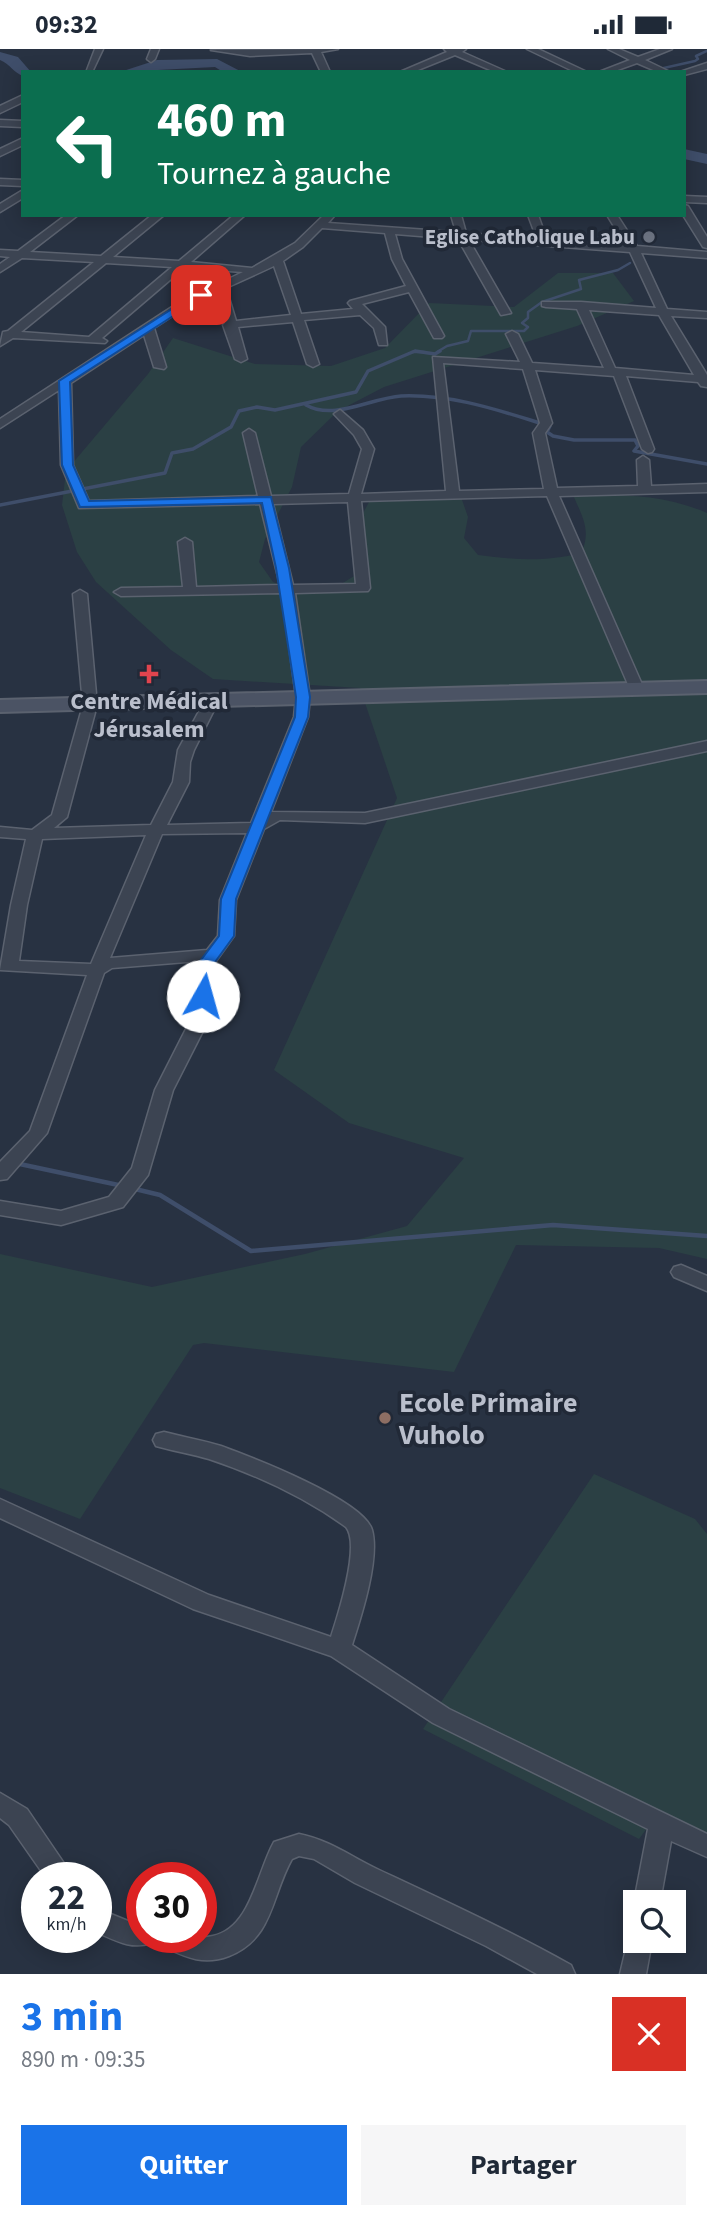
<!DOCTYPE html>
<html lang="fr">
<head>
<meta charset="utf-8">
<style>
	body { margin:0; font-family:"Source Sans 3",sans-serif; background:#f6f6f7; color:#1f2937; height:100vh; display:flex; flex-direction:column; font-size:26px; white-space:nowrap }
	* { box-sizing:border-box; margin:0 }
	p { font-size:23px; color:#747a83 }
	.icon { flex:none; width:38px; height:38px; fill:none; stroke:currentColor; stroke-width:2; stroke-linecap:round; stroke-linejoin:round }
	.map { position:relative; height:1925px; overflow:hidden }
	.drawer { display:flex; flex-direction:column; background:#fff; flex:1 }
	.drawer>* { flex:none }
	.guide { position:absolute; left:21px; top:21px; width:665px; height:147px; border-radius:0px; box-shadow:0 4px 18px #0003; background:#0b6e4f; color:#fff; overflow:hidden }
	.fabs { position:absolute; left:623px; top:1841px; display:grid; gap:14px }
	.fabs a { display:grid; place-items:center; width:63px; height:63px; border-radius:0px; background:#fff; box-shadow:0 4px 18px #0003; font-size:35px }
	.speed { position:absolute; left:21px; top:1813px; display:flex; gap:14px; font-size:35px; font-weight:700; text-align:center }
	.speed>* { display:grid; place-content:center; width:91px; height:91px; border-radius:50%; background:#fff; box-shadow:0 4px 18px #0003; line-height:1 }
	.speed small { font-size:18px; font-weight:400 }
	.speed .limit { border:10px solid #d22; background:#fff; color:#111 }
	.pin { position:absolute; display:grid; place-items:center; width:60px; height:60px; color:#fff; margin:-30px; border-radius:14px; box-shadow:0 4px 10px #0006 }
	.me { position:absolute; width:77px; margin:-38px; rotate:7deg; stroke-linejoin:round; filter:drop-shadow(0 0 5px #0008) }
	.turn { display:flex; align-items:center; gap:24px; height:147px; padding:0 21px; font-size:32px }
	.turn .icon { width:91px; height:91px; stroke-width:2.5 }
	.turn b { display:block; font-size:49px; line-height:60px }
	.round { display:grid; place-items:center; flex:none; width:74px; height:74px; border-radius:0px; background:#f6f6f7 }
	.head { display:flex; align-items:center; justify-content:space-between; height:119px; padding:0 21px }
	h1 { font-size:42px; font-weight:700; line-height:52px; color:#1a73e8 }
	.action { display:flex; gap:14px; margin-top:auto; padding:14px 21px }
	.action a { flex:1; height:80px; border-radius:0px; background:#1a73e8; color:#fff; font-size:28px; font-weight:700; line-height:80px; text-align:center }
	.action a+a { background:#f6f6f7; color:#1f2937 }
	.status { display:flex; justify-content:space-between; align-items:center; height:49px; padding:0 35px; background:#fff; direction:ltr }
	.status svg { height:19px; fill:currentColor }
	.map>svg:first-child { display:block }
	.green { fill:#2b4044 }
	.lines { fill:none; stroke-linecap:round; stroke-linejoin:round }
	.stream-far2 { stroke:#3f4e6a; stroke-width:2.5 }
	.stream-far1 { stroke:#3f4e6a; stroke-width:3.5 }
	.stream { stroke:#3f4e6a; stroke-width:4.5 }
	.river { fill:#3f4e6a; fill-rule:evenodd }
	.street-casing { stroke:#5b626f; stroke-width:3 }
	.secondary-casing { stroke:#5b626f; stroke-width:4 }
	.street { fill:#3c4452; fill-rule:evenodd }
	.secondary { fill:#4b5364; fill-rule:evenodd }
	.route { fill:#1a73e8; stroke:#114b97; stroke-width:2 }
	.worship-dot { fill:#6b7280; stroke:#212937; stroke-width:2.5 }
	.health-dot { fill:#e0444e; stroke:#212937; stroke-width:2.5 }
	.education-dot { fill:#8d6e63; stroke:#212937; stroke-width:2.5 }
	.labels { text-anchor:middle; stroke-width:7; stroke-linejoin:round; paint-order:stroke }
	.far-poi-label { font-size:21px; font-weight:bold; fill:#babfcc; stroke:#212937; text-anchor:end }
	.poi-label { font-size:24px; font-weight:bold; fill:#babfcc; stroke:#212937 }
	.near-poi-label { font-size:28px; font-weight:bold; fill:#babfcc; stroke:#212937; text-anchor:start }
</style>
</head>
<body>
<div class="status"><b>09:32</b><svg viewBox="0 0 49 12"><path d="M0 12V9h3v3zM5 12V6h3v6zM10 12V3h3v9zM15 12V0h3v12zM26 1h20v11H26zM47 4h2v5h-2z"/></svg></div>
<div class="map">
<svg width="707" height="1925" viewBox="0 0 707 1925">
	<rect width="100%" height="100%" fill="#283242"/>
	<!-- green -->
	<g class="green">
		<path d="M558,224h55l21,28 -57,25 -193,61 -46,24 -37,36 -9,40 -27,52 -6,23 14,20 25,10 40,-6 29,-18 -6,-51 8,-15 22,-7 70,2 7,20 -4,21 14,17c37,5 67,7 103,-2 11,-22 1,-37 -8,-58 46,-1 91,-1 134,18v746l-48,-11 -143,-3 -62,127 -250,-29 -11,2 -113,174 -80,-31v-234l152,33 153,-33 102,-28 57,-68 -115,-35 -75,-53 123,-272 -37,-110 -147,-9 -42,-29 -75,-68 -19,-30 -15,-47 4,-34 82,-97 25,-36 82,26 76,2 54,-18 44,-45 85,4z"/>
		<polygon points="594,1425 695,1470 707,1485 707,1789 659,1763 639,1790 423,1680"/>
	</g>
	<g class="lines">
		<!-- stream-far2 -->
		<g class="stream-far2">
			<polyline points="646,23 695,12 698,10 696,7 707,2"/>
			<polyline points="412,303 424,303"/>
			<polyline points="437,303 447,297 468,292 471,282 524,282 528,278 522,274 528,269 528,263 542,253 581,240 579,231 618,221 630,214"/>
		</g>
		<!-- stream-far1 -->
		<g class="stream-far1">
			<path d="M306,356c28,16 65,-7 95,-9 53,-2 99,15 149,30l-3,6 6,4 21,4h61l3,6 -4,5 73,13"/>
			<polyline points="0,456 165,424 172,404 193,400 231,378 239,362 257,358 275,361 356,343 368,322 415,302 435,305 440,302"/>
		</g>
		<!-- stream -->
		<g class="stream">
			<polyline points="15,1114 123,1137"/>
			<polyline points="131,1139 160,1146 251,1202 553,1176 707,1187"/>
		</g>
		<!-- river -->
		<g class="river">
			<path d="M0,3l18,5 13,15h-8v4c-9,-3 -13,-12 -23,-16z"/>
			<polygon points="217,10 242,23 223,23 215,18 120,23 157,11"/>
			<polygon points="684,100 707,105 707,115 684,110"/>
		</g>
		<defs>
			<g id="street">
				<polygon points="95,0 103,0 93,21 87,21"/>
				<polygon points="151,0 159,0 155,10 151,13 147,10"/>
				<polygon points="338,0 321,3 330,23 321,23 312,4 250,7 211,1"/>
				<polygon points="444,0 466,0 462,3 507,23 495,23 455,6 413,23 400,23 447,3"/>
				<polygon points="527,0 538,0 587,23 575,23"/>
				<polygon points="608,0 619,0 638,8 660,0 672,0 645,11 670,23 658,23 637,14 612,23 599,23 630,11"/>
				<polygon points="707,14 707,20 684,26 684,23 680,23"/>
				<polygon points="23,46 23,53 0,64 0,57"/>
				<polygon points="0,71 23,72 23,78 0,77"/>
				<polygon points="23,89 23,96 0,107 0,100"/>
				<polygon points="0,130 23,131 23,137 0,136"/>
				<polygon points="23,141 23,149 0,163 0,155"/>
				<polygon points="684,147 707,148 707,154 684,153"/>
				<polygon points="684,156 688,157 707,188 707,199 703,198 683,166"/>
				<path d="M66,166h12l-48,37 71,4 51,-41h12l-51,42 66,4 55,-46h11l-54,47 61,6 43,-25 29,-28h11l-7,8 128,9 -5,-17h10l5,18 71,6 -9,-24h10l9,25 79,6 -19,-31h10l20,31 70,6v6l-66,-5 26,56 40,3v6l-36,-2 36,59v12l-6,-1 -3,-4 -72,-6 28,73 -2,3 -4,1 -6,-4 -28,-73 -79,-6 17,53 -7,10 12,55 81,-2 -1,-26 6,-4 6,4 2,26 56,-2v8l-148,4 85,193 -2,3h-10l-2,-3 -83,-193 -186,5 9,87 -2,3 -73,2 15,104 -2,20 -37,95 94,1 342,-72v10l-342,72 -85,-3 -16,9 -28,71 -2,36 -20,28 -9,63 -32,63 -25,85 -25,32 -62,18 -61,-10v-14l61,10 48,-14 23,-29 23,-78 32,-63 7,-31 -2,-14 7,-21 -87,7 -8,5 -57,160 -40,46 -7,1v-18l30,-31 57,-156 -87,-5 11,-65 15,-66 -26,-2v-10l32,3 20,-15 31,-110 -10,-111 7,-4 7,4 10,111 -30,112 -13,11 97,-3 22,-43 5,-32 26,-48 7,-4 7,4 -24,48 -4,12 -1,20 -22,43 84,-2 43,-106 2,-20 -14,-104 -161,3 -7,-4 7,-4 62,-1 -5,-45 7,-4 7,4 4,45 84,-2 -20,-81 -181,4 -18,-43 -2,-75 -59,38v-9l178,-116 65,-31 -59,-4 -82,70 5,3 -2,2 -92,-5 -13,8 3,-14 5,-1 86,-69 -72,-4 -22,14v-8l10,-7 -10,-1v-6l18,1zM322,179l63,5 7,26 14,27 -56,15 -2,2 5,6 -52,5 -18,-53 20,-14zM395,185l63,5 43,76 10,-2 -42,-73 161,12 26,56 -75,-6h-39v4l4,1 31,2 27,59 -72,-5 -14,-29 -6,-3 -6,3 14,28 -87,-5 13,134 -85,3 13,-45 -11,-19 -23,-20 -6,4 20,21 8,14 -13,45 -78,2 -16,-63 -6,-4 -6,4 15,63 -169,5 -16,-36 -2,-82 73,-48 10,32 10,2 2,-2 -12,-39 32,-21 31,-14 8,30 -2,2 12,34 6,3 6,-3 -9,-32 55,-5 14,42 6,3 6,-3 -15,-44 56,-5 14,13 5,17h8l-2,-18 -23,-23 47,-12 25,46h8l2,-2 -42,-77zM106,214l66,4 -83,70 -68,-5zM274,217l17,49 -55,6 -10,-33zM589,261l70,5 35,60 -79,-7zM443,314l80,6 17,54 -7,10 11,56 -85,2zM348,453l8,82 -63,1 -20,-81zM247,784l-27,67 -2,36 -11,14 -97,8 52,-124zM146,786l-55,129 -72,-3 8,-56 15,-66z"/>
				<polygon points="681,1216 707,1227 707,1242 674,1228 671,1223 674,1218"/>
				<path d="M164,1383c19,5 38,8 57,14 30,11 143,54 151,84 8,29 -11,87 -20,115l97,64 258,125v23l-36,-16 -11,61h-25v2l-1,-2 14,-73 -215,-106 -102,-67 -138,-47 -193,-91v-19l209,96 122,42c7,-22 30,-92 15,-110 -40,-29 -89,-52 -137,-68 -17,-5 -35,-8 -53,-13l-3,-6 3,-6z"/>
				<polygon points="0,1744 27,1760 74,1829 46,1829 9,1776 0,1769"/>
				<path d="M299,1785c30,6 51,22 78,35 66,31 131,61 194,96l4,9h-38l-51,-28 -131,-63 -41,-24 -15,-3 -7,3c-21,37 -18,79 -63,97 -26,10 -43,1 -67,-10l-4,-9c18,0 39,3 55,-1 38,-8 44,-64 61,-94z"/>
				<path d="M96,1859l32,13 14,1v15h12l-3,6c-20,7 -36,-3 -55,-11z"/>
				<polygon points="635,1881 635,1892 652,1892 646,1925 620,1925 630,1883"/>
			</g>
			<polygon id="secondary" points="707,632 707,644 0,663 0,651"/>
		</defs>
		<!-- street casing -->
		<use href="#street" class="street-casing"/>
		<!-- secondary casing -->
		<use href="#secondary" class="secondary-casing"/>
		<!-- street -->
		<use href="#street" class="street"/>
		<!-- secondary -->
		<use href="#secondary" class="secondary"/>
	</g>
	<!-- route -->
	<polygon class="route" points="197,244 206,246 70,333 73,416 89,452 271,448 289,519 310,648 308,668 236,850 234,887 213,916 208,933 211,947 203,952 195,947 193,933 198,915 219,887 221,850 295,668 296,648 276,519 262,454 80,458 62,416 59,332"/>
	<!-- markers -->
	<circle class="worship-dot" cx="649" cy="188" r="7"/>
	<path class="health-dot" d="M145.5 614.5h7v7h7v7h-7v7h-7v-7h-7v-7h7z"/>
	<circle class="education-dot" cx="385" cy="1369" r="7"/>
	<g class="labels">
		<!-- far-poi labels -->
		<g class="far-poi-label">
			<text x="635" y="195">Eglise Catholique Labu</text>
		</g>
		<!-- poi labels -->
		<g class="poi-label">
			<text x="149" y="660">Centre Médical<tspan x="149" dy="28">Jérusalem</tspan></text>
		</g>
		<!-- near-poi labels -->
		<g class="near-poi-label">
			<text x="399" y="1363">Ecole Primaire<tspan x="399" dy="32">Vuholo</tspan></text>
		</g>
	</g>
</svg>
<div class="fabs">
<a><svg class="icon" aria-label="search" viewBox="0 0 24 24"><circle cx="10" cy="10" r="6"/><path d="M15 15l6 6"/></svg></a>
</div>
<div class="speed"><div>22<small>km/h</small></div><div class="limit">30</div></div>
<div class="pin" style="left:201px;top:246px;background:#d93025"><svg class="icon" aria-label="arrive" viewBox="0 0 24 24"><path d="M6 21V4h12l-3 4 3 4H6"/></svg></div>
<svg class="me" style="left:203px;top:947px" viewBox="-20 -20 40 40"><circle r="19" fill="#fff"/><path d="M0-13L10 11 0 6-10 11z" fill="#1a73e8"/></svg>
<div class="guide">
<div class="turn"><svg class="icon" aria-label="left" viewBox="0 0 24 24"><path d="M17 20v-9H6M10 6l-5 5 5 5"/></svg><div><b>460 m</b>Tournez à gauche</div></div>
</div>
</div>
<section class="drawer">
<div class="head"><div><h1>3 min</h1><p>890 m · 09:35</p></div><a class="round" style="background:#d93025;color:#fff"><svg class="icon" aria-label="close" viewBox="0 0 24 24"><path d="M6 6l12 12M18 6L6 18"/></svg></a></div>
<div class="action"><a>Quitter</a><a>Partager</a></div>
</section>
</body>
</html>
